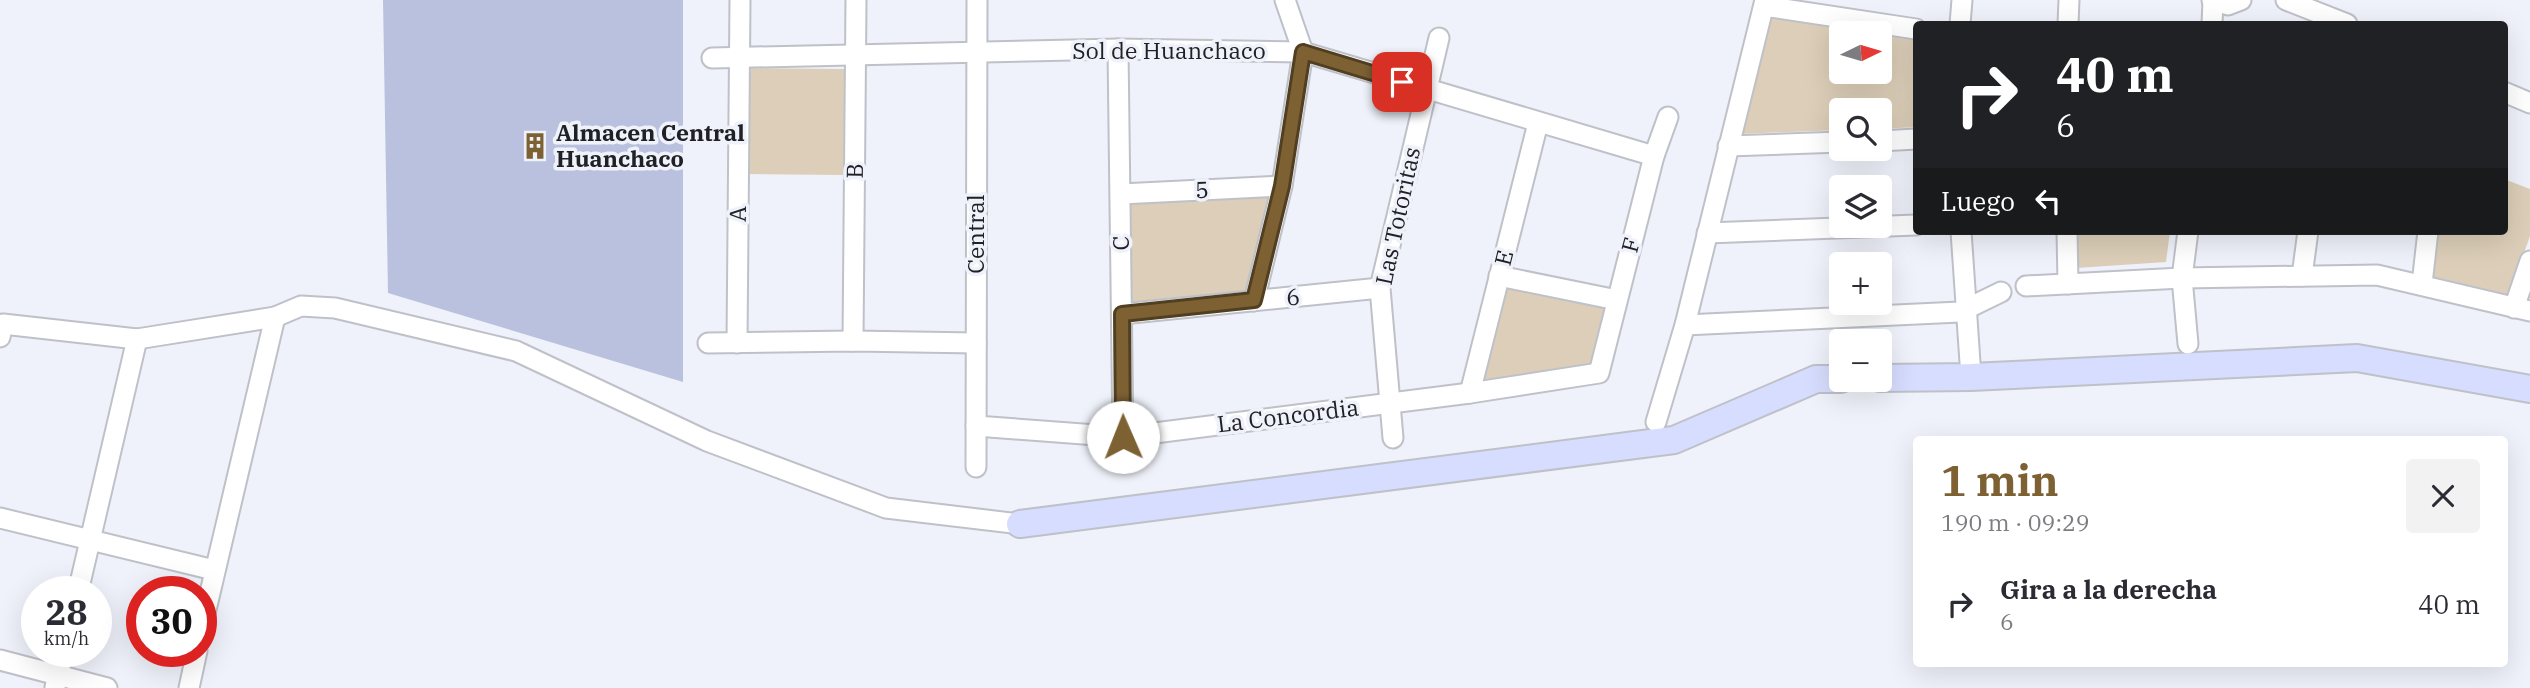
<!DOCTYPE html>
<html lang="es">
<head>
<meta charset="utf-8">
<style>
	body { margin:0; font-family:"IBM Plex Serif",serif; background:#f2f2f3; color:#2b2b33; height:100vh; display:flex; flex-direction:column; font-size:26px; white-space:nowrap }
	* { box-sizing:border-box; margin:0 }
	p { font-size:23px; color:#7c7c81 }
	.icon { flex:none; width:38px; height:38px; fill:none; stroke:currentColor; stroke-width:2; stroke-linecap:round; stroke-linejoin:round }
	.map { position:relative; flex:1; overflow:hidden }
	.drawer { position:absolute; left:1913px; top:436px; width:595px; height:231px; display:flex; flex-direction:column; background:#fff; border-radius:7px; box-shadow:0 7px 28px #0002 }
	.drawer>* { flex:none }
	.banner { position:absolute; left:1913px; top:21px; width:595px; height:214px; border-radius:7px; box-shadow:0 7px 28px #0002; background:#202124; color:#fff; overflow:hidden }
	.needle { width:46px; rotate:85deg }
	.controls { position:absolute; left:1829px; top:21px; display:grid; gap:14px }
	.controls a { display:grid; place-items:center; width:63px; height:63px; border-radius:7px; background:#fff; box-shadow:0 7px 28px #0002; font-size:35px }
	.speed { position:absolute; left:21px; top:576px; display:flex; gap:14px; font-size:35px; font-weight:700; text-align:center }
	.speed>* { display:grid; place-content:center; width:91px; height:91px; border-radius:50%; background:#fff; box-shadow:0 7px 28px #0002; line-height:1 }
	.speed small { font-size:18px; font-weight:400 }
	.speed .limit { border:10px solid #d22; background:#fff; color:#111 }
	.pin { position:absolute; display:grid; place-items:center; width:60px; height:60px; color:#fff; margin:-30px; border-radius:14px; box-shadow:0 4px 10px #0006 }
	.me { position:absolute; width:77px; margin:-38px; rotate:359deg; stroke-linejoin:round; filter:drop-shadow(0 0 5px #0008) }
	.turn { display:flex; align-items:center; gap:24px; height:147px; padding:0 28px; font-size:32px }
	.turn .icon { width:91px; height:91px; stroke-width:2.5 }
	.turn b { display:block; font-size:49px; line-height:60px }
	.then { display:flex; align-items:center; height:66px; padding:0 28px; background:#0003; gap:14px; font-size:26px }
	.round { display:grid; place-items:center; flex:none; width:74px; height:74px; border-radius:7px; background:#f2f2f3 }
	.headline { display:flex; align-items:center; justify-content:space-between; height:119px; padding:0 28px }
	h1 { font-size:42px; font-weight:700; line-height:52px; color:#7d6133 }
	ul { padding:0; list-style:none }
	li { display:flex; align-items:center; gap:21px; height:98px; padding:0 28px }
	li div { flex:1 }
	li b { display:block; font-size:26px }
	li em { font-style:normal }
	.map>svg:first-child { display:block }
	.green { fill:#dcceb8; fill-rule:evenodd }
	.building { fill:#b9c1df }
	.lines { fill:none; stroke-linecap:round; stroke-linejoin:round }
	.street-casing { stroke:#bfc1c9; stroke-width:23 }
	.secondary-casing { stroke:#bfc1c9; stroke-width:30 }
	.street { stroke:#fff; stroke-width:19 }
	.secondary { stroke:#d7ddfe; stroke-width:26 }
	.route-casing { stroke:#513f21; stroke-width:18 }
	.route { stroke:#7d6133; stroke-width:12 }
	.labels { text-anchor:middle; stroke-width:7; stroke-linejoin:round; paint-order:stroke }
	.street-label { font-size:23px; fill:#202124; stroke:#eff2fa }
	.poi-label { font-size:23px; font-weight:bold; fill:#202124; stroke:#eff2fa; text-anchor:start }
</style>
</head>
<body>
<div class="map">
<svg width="2530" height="688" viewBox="0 0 2530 688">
	<rect width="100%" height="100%" fill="#eff2fa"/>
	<!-- green -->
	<g class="green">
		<path d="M1769,17l147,22v88l-36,2v-19h-39v20l-103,4zM1841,33h39v39h-39z"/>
		<polygon points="747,68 845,69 845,175 747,174"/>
		<polygon points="2504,179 2530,189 2530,236 2508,298 2429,276 2435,231 2504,231"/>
		<polygon points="1274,195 1247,297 1127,310 1126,201"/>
		<polygon points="2076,231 2170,231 2166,262 2076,268"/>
		<polygon points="1503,283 1607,305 1589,370 1479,388"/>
	</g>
	<!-- building -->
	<polygon class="building" points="383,0 683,0 683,382 388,293"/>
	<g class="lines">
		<defs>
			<g id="street">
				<polyline points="2212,0 2228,5 2241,0"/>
				<polyline points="2286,0 2347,24"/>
				<polyline points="1764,6 1916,29"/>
				<polyline points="1960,24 1962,0"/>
				<polyline points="2068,24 2069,0"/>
				<polyline points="2212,24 2213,1"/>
				<polyline points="1118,49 1123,437"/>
				<polyline points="712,58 1118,49 1303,52 1654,156"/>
				<polyline points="2504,92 2530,103"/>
				<polyline points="1880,141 1916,139"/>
				<polyline points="1728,146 1841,142"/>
				<polyline points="1121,194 1282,186"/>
				<polyline points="1961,231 1971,377"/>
				<polyline points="2067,231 2068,284"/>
				<polyline points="1707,233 1916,225"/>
				<polyline points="1499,276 1617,300"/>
				<polyline points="2302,276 2308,231"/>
				<polyline points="2422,284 2428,231"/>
				<polyline points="2026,286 2182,278 2377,275 2530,311"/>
				<polyline points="1254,301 1282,186 1303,52 1285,0"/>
				<polyline points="2514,308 2530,261"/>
				<polyline points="1122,314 1380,288"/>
				<polyline points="1685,325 1960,312 2001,292"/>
				<polyline points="0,337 3,324 137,339 275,317 301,306 335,308 516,351 707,441 886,508 1020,524"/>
				<polyline points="853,341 856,0"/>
				<polyline points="708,343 853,341 976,343"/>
				<polyline points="737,343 740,0"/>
				<polyline points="2188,344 2182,278 2188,231"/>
				<polyline points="1470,393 1538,123"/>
				<polyline points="1656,422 1685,325 1765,0"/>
				<polyline points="976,426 1123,437 1470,393 1599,373 1654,156 1668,117"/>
				<polyline points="1393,438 1380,288 1439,38"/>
				<polyline points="976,467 977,0"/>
				<polyline points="0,518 214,570"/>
				<polyline points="78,592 137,339"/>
				<polyline points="201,631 275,317"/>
				<polyline points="0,660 107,688"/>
				<polyline points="55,687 64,651"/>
				<polyline points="189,688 197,651"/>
			</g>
			<g id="secondary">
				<polyline points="1880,378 1971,377 2357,358 2530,389"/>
				<polyline points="1020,524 1674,440 1816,379 1841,379"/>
			</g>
		</defs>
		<!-- street casing -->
		<use href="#street" class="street-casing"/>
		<!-- secondary casing -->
		<use href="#secondary" class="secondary-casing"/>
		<!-- street -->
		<use href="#street" class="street"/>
		<!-- secondary -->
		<use href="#secondary" class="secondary"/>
	</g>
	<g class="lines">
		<defs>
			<polyline id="route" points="1123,437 1122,314 1254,300 1282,186 1303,52 1402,82"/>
		</defs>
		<!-- route casing -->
		<use href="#route" class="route-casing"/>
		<!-- route -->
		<use href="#route" class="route"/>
	</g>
	<!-- icons -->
	<defs>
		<symbol id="building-bare" viewBox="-9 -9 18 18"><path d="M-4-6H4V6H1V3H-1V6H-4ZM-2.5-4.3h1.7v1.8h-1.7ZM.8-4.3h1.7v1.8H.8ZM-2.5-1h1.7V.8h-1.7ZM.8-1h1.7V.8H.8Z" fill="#7d6133" stroke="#eff2fa" stroke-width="2.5" paint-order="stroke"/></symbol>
	</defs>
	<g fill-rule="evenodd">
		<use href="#building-bare" x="516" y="127" width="38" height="38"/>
	</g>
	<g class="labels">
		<!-- street labels -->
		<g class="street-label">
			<text x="1169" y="59">Sol de Huanchaco</text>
			<text transform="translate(855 171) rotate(-89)" y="8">B</text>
			<text transform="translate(1202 190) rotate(-3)" y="8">5</text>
			<text transform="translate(738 214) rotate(-89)" y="8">A</text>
			<text transform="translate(1398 216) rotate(-78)" y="8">Las Totoritas</text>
			<text transform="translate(976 234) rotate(-90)" y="8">Central</text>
			<text transform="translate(1121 243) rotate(-90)" y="8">C</text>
			<text transform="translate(1631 245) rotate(-75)" y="8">F</text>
			<text transform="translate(1504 258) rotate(-76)" y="8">E</text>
			<text transform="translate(1293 297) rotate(-6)" y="8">6</text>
			<text transform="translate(1288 416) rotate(-7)" y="8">La Concordia</text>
		</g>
		<!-- poi labels -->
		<g class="poi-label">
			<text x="556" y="141">Almacen Central<tspan x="556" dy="26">Huanchaco</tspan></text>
		</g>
	</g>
</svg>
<div class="controls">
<a><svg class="needle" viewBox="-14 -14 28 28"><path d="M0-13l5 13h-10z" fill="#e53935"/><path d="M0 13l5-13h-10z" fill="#7c7c81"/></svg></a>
<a><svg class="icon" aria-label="search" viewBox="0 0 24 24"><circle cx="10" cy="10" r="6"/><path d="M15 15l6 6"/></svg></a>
<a><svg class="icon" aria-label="layers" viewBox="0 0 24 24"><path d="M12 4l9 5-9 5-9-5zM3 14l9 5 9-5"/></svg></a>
<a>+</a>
<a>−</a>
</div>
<div class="speed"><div>28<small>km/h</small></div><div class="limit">30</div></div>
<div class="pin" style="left:1402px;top:82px;background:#d93025"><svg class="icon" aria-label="arrive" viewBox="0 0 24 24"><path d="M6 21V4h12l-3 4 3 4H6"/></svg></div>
<svg class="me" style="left:1123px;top:437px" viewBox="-20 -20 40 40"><circle r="19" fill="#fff"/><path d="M0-13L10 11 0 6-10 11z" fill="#7d6133"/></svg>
<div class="banner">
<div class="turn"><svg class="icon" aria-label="right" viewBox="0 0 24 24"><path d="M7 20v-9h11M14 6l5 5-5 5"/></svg><div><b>40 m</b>6</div></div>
<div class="then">Luego<svg class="icon" aria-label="left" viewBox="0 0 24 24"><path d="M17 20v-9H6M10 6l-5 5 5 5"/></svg></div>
</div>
<section class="drawer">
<div class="headline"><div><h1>1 min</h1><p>190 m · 09:29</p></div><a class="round"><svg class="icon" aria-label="close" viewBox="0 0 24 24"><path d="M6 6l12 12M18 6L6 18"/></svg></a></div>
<ul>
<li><svg class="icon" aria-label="right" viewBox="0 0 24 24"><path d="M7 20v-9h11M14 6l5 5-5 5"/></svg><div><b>Gira a la derecha</b><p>6</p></div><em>40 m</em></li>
</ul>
</section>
</div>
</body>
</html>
